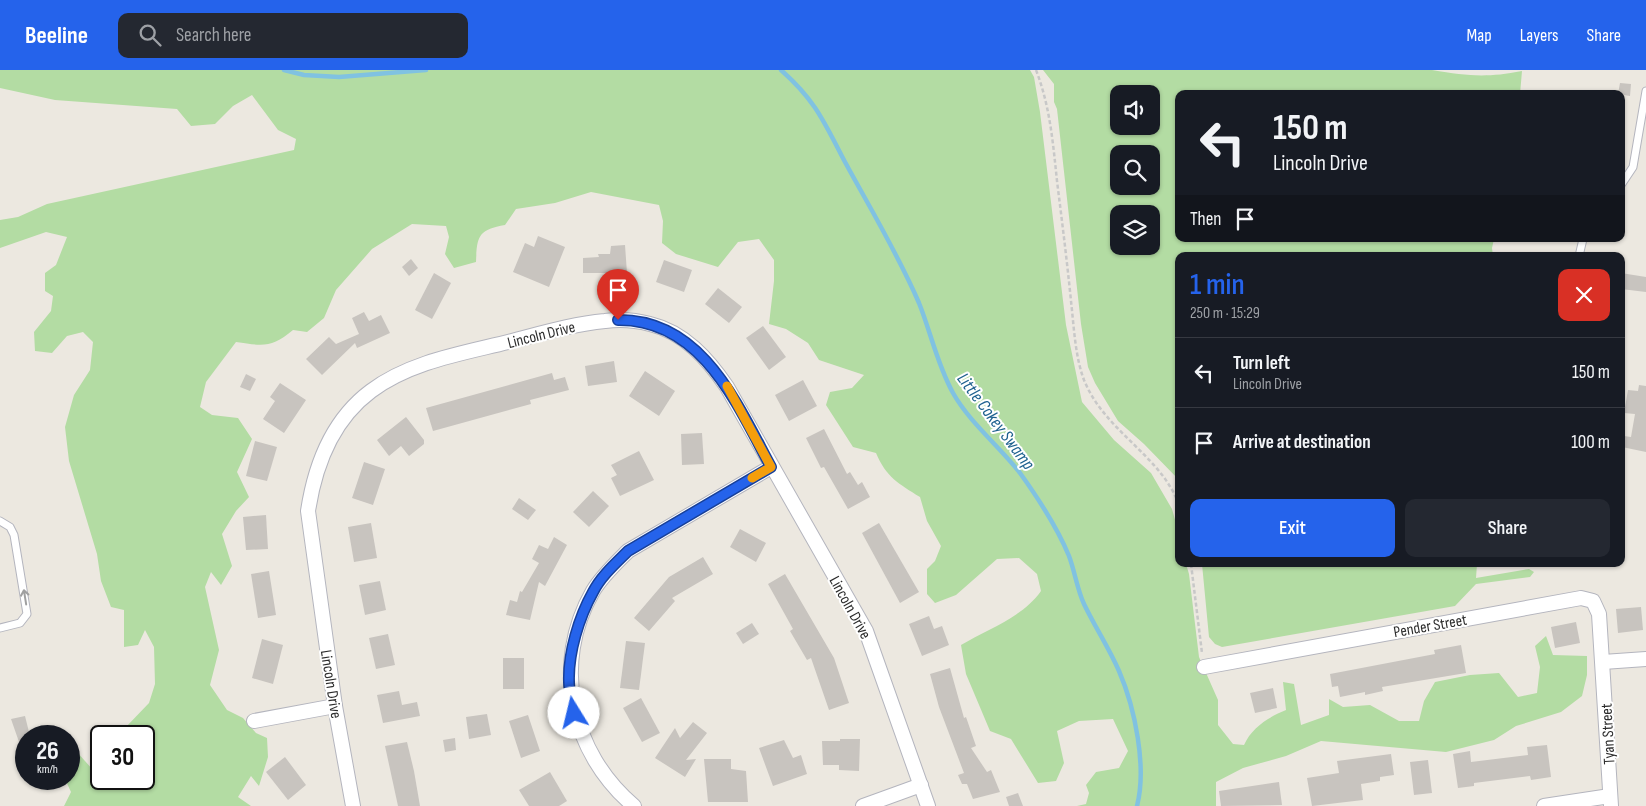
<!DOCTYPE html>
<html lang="en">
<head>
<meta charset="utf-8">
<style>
	body { margin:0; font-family:"Sofia Sans Condensed",sans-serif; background:#242831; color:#f1f3f6; height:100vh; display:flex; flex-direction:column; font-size:19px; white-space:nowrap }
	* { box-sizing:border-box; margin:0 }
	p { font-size:16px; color:#9ea1a6 }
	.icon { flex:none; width:28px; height:28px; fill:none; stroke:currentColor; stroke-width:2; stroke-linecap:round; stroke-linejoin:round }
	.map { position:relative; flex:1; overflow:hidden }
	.panel { position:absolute; left:1175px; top:182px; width:450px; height:315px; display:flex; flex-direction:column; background:#171b24; border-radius:10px; box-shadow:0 1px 4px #0004 }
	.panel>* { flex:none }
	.guide { position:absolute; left:1175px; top:20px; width:450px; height:152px; border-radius:10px; box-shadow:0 1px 4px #0004; background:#171b24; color:#f1f3f6; overflow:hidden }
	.fabs { position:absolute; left:1110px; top:15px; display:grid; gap:10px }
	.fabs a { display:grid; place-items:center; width:50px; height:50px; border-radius:10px; background:#171b24; box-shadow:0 1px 4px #0004; font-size:25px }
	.speed { position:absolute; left:15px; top:655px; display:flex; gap:10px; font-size:25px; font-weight:700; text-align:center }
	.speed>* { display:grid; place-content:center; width:65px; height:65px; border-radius:50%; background:#171b24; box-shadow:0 1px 4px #0004; line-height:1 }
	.speed small { font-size:12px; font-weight:400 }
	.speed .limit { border:2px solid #111; border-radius:8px; background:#fff; color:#111 }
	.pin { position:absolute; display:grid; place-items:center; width:42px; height:42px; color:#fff; margin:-51px -21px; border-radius:50% 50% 50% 0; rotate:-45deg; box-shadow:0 0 5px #0007 }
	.pin .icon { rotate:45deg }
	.me { position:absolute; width:55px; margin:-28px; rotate:351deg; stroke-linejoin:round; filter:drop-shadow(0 0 4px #0008) }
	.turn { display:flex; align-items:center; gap:18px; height:105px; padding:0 15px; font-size:22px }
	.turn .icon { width:65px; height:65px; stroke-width:2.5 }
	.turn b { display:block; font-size:35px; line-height:42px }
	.then { display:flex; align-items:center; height:48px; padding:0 15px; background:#0003; gap:10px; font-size:19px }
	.round { display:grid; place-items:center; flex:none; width:52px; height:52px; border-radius:10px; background:#242831 }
	.headline { display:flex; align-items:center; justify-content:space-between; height:85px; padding:0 15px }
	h1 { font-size:30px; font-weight:600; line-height:38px; color:#2563eb }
	.action { display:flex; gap:10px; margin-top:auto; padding:10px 15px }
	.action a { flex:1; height:58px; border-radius:10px; background:#2563eb; color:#fff; font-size:20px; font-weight:600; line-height:58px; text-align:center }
	.action a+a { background:#242831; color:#f1f3f6 }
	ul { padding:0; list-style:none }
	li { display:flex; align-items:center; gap:15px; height:70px; padding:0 15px; border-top:1px solid #363941 }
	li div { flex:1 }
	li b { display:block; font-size:19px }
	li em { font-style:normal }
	header { display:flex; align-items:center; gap:30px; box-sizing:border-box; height:70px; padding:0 25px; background:#2563eb; color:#fff }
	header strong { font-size:24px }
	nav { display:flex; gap:28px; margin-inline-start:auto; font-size:18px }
	.search { width:350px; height:45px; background:#242831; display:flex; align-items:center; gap:12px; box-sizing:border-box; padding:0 18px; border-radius:10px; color:#9ea1a6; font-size:19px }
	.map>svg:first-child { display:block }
	.green { fill:#b3dca3; fill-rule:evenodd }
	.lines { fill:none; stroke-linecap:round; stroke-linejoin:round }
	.stream { stroke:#80c2e1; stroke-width:4.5 }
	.building { fill:#c8c4bf }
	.service-casing { stroke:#b4b5be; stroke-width:9 }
	.minor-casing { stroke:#b4b5be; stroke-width:16 }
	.path { stroke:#c8c8c8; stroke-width:2.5; stroke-dasharray:4 2.5; stroke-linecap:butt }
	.service { stroke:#fff; stroke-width:7 }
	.minor { stroke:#fff; stroke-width:14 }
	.oneway { stroke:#a0a0a0 }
	.route-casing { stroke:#184099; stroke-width:12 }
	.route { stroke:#2563eb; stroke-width:9 }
	.slow { stroke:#f59e0b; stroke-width:9 }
	.labels { text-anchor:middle; stroke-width:4; stroke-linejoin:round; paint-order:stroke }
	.street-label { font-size:16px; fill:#2c2c2c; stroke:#fff }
	.water-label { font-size:18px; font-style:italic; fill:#1e618f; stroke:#fff }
</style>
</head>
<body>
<header>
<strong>Beeline</strong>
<div class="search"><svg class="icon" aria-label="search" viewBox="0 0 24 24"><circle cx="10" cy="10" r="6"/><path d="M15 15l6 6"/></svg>Search here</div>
<nav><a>Map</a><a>Layers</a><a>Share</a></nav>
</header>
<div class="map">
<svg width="1646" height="736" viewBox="0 0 1646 736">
	<rect width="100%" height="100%" fill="#ece8e0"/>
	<!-- green -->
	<g class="green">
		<path d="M0,0h1030l4,7 6,35 26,213 16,77 32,38 37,33 21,36 7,25v30h7l3,10 10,83 19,43v25l15,19 11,1c8,-18 25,-28 42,-35l-3,-28 11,2 7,41 28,-10v-16l14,8 27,-2 29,16h20l5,-20 11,-19 35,-7 29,-2 19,24 19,-4 3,-26 -5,-21 11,-10 7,19 34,1v19l-5,21 -21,16 -45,14 -22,14 -48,12 -125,-11 -35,15 -43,12 -27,14v24h-139l9,-2 3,-11 -3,-8 10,-13 23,-4 9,-17 -15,-32 -34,2 -22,10 7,32 -8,18 -18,2 -27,-44 -21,-8 -24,-57 -5,-29c27,-16 62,-28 80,-54l-4,-17 -18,-16 -22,1 -41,36 -21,8 -8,-9v-25l8,-8 6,-15 -14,-25 -7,-24c-21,-13 -34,-20 -44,-44l-23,-6 -27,-42 4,-13 22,-4 12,-13 -45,-15 -11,-17 -22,-14 -17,-5 5,-43v-21l-15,-21 -21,3 -20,25 -42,-13 -14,-11 1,-22 -4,-16 -68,-13 -36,11 -39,6 -11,16c-27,5 -28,11 -29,37l-22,6 -9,-14 4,-17 -3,-11 -34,-2 -40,25 -36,41 -12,28 -17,14 -14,-2c-21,18 -30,16 -57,12l-30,40 -6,25 12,8 26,3 14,21 -15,33 12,25 -13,14 -14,23 10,32 -11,19 -10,-13 -6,15 14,63 -9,35 17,25 16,8 13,15 11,5 1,19 -9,29 -8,-10 -13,21 13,9h-187l7,-14 -6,-13h4v-36l32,36h43v-43h-25l6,-8 24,-25 6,-19 -1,-37 -9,-17 -7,15 -14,2v-37l-13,-3 -10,-26 -4,-27 -28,-93 -4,-34 9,-32 16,-25 3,-28 -10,-10 -16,4 -15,17 -17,-2 -1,-19 17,-21 2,-15 -8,-5v-18l11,-8 11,-28 -21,-5 -46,16v-28l18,-3 29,-13 247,-54 2,-11 -18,-9 -26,-35 -19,11 -18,18 -24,2 -14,-17 -122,-9 -55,-12z"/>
		<path d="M1043,0h389c36,6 54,8 90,1l-2,23h-341v145h315l-2,9 1,8h-314v224l-35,-36 -26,-23 -23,-38 -7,-16 -7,-43 -24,-215 -3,-7v-18zM1119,24h32v32h-32zM1119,84h32v32h-32zM1119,144h32v32h-32z"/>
		<polygon points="1202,494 1477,494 1476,508 1529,499 1534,502 1530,507 1476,514 1455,536 1222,577 1215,574 1209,567"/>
	</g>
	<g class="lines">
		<!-- stream -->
		<g class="stream">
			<polyline points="284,0 304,5 339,7 426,0"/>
			<path d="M781,0c35,31 43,52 64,92 25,46 53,92 74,141 12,30 18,61 34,90 17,30 46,53 67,80 18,25 37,54 49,83 6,16 8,33 15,48 11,23 25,44 35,67 16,37 28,96 18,135"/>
		</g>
	</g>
	<!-- building -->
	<g class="building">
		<polygon points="1620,13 1631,14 1630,26 1618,24"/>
		<polygon points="538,166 565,177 549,217 513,202 525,173 534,177"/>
		<polygon points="625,175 627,203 583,203 583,188 599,187 598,184 610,184 611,176"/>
		<polygon points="411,189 418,198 409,206 402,197"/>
		<polygon points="664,190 692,200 684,222 656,212"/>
		<polygon points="434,203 451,213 432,249 415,240"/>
		<polygon points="1621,203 1646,207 1646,222 1621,219"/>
		<polygon points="718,218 742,237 729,253 705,234"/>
		<polygon points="364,242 369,251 381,245 390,263 357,278 355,273 322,305 306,289 329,267 336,274 359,264 352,248"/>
		<polygon points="763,256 786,287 769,300 746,268"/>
		<polygon points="614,291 617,312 588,316 585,296"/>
		<polygon points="645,301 675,321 659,346 629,326"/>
		<polygon points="552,303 554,310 565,307 569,320 530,330 531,334 433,361 426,338"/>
		<polygon points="246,304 256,309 250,321 240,317"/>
		<polygon points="803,310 817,336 789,351 775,325"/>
		<polygon points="280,313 306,330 284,363 263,349 275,331 270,327"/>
		<polygon points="1639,315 1646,316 1646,382 1622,377 1624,366 1631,367 1635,344 1624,343 1628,320 1638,321"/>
		<polygon points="406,347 424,370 424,374 409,386 401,376 389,386 377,370"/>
		<polygon points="824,359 847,404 850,402 858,415 862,412 870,427 848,439 824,397 821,398 806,368"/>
		<polygon points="702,363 704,394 682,395 681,364"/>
		<polygon points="255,371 277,377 267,411 246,406"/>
		<polygon points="639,381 654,410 620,426 611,408 617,405 611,395"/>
		<polygon points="364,392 385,399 373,435 352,428"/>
		<polygon points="593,421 609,436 589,457 573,442"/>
		<polygon points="519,428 536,440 528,450 512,439"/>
		<polygon points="266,445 268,479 246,480 243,447"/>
		<polygon points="371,453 377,488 354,492 348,457"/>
		<polygon points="879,453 919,522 900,533 862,463"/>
		<polygon points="740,459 766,473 756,492 730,477"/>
		<polygon points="554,467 567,475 545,516 539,512 530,550 506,545 510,530 517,532 520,521 522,522 539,493 532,489 539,475 548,479"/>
		<polygon points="703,487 713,504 672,528 675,531 649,561 634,548 669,507"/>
		<polygon points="269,501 276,545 258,548 251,504"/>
		<polygon points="785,504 834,588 849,633 829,640 811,588 807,590 790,561 793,559 768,514"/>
		<polygon points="380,511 386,540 365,545 359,515"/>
		<polygon points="1641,537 1643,560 1618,563 1616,539"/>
		<polygon points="929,546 934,559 942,556 949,575 922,586 909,554"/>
		<polygon points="1576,552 1580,573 1555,578 1551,557"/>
		<polygon points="752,553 759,564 743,574 736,563"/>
		<polygon points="388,564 395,595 376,599 369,568"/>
		<polygon points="262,569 283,575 273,614 252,608"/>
		<polygon points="626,571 645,573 639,620 620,618"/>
		<polygon points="1461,575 1466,603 1382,617 1383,621 1365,625 1365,622 1340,627 1338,616 1332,617 1330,604 1435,584 1434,580"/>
		<rect x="503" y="588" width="21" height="31"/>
		<polygon points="950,598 964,648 966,647 976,676 971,678 987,702 991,700 1000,722 973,729 967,714 962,714 958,705 964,703 939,637 930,604"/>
		<polygon points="1273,618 1277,638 1255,643 1250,623"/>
		<polygon points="399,621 402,635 417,632 420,646 383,653 377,625"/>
		<polygon points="641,628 660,663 642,672 623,638"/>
		<polygon points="487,644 491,665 469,669 466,647"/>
		<polygon points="528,645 540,681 521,688 509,651"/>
		<polygon points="25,646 30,666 26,666 26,692 11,649"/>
		<polygon points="693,652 707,663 686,690 696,689 685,707 655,688 675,658 680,668"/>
		<polygon points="455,668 456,680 445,682 443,670"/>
		<polygon points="840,669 860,669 859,701 839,700 839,695 823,695 822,671 840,671"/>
		<polygon points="784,670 793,688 801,685 807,704 773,716 759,678"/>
		<polygon points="407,672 414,701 420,736 398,736 385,676"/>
		<polygon points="1547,675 1551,707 1531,710 1530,706 1474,713 1474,716 1458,718 1453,684 1470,681 1471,692 1528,685 1527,677"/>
		<polygon points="1391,684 1394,705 1380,707 1380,711 1361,714 1363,730 1312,736 1307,708 1339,703 1337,691"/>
		<polygon points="285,687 306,715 288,730 266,702"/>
		<polygon points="704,689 731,689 731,699 746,701 748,732 708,732"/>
		<polygon points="1428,690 1432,723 1414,725 1410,692"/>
		<polygon points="550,702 567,731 559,736 529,736 519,720"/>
		<polygon points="1279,712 1282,735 1221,736 1219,721"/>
		<polygon points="1018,723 1023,736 1009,736 1006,727"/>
	</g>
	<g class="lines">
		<defs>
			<g id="service">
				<polyline points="1621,115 1633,97 1646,21"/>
				<polyline points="1579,186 1583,169"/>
				<polyline points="0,451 10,457 14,465 27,544 20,553 0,558"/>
			</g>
			<g id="minor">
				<polyline points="1603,592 1646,589"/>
				<polyline points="1204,597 1581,528 1593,531 1599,544 1611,736"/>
				<polyline points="254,651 335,636"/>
				<path d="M353,736l-18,-100 -27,-195c7,-46 24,-91 63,-120 40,-30 94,-38 141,-50 31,-8 61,-17 93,-20 15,-2 30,-1 45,3 34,8 58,35 77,63l139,244 62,175"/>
				<path d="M634,736c-63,-53 -83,-142 -41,-215 9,-15 23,-28 35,-40l143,-84"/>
				<polyline points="863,736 921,715"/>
				<polyline points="1544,736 1610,726"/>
			</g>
		</defs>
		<!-- service casing -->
		<use href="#service" class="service-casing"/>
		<!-- minor casing -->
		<use href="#minor" class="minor-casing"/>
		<!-- path -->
		<g class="path">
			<path d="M1036,0c14,36 17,73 21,111 5,40 10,80 14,120 3,26 4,55 13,79 21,52 77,75 95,125"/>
			<polyline points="1191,494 1202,583"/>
		</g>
		<!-- service -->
		<use href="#service" class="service"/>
		<!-- minor -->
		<use href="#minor" class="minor"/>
	</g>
	<!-- one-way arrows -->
	<defs><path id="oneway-shaft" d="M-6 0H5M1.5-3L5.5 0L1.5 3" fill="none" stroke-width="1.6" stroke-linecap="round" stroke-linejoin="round" transform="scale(1.25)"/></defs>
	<use class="oneway" href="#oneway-shaft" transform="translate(25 527) rotate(-99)"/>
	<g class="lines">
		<defs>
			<path id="route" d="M574,643c-1,-10 -5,-21 -5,-31 -1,-29 10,-65 24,-90 8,-16 23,-29 35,-41l143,-84c-34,-63 -69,-148 -153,-147"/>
		</defs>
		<!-- route casing -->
		<use href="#route" class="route-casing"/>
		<!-- route -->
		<use href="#route" class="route"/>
		<!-- slow -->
		<polyline class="slow" points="727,316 771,397 752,408"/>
	</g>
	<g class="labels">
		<!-- street labels -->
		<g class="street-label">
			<text transform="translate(541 264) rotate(-14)" y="6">Lincoln Drive</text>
			<text transform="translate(851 537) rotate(61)" y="6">Lincoln Drive</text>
			<text transform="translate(1430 555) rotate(-10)" y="6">Pender Street</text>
			<text transform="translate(332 614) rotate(81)" y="6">Lincoln Drive</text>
			<text transform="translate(1607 664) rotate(-93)" y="6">Tyan Street</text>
		</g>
		<!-- water labels -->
		<g class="water-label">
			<text transform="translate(996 351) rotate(53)" y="6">Little Cokey Swamp</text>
		</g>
	</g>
</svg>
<div class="fabs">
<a><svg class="icon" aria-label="sound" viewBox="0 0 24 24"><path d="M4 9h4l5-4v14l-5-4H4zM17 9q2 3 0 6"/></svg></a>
<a><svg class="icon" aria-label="search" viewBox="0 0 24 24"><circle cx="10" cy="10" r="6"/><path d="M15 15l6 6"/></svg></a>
<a><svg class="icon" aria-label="layers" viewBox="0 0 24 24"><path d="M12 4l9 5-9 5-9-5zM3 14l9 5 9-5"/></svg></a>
</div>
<div class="speed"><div>26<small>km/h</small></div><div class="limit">30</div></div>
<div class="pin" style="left:618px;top:250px;background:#d93025"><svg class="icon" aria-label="arrive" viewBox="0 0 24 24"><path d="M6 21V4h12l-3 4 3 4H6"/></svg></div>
<svg class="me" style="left:574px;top:643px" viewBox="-20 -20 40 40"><circle r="19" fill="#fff"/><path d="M0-13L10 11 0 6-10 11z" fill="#2563eb"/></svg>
<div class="guide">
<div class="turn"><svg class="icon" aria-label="left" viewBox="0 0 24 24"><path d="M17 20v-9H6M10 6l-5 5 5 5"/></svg><div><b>150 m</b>Lincoln Drive</div></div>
<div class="then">Then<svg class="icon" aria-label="arrive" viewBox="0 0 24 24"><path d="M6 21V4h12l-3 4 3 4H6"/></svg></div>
</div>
<section class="panel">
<div class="headline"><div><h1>1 min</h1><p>250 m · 15:29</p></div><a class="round" style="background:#d93025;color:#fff"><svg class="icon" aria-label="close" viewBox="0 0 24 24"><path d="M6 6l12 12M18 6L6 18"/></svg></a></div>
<ul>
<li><svg class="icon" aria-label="left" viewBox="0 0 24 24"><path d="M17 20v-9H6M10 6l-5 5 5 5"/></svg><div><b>Turn left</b><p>Lincoln Drive</p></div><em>150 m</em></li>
<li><svg class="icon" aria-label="arrive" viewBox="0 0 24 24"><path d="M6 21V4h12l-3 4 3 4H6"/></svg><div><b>Arrive at destination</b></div><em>100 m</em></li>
</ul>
<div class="action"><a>Exit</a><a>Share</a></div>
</section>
</div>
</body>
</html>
